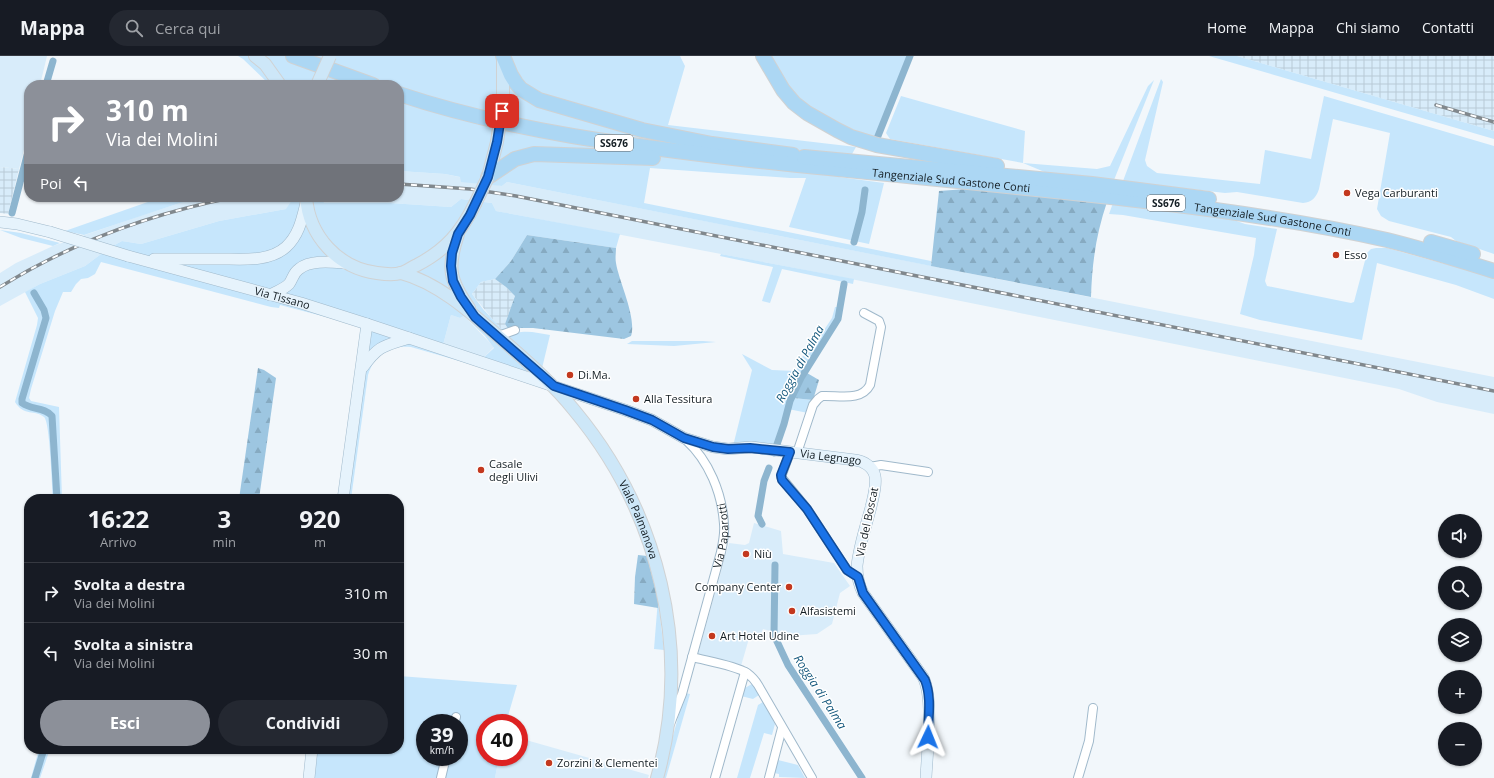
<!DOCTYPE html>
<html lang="it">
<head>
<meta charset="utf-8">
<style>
	body { margin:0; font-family:"Open Sans",sans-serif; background:#242831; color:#f1f3f6; height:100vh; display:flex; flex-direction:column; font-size:15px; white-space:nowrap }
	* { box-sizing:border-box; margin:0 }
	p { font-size:13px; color:#9ea1a6 }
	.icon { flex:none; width:22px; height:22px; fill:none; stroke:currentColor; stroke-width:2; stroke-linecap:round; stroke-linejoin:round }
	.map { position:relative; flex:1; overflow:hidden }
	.side { position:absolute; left:24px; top:438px; width:380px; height:260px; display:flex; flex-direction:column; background:#171b24; border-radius:16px; box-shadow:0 1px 3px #0004 }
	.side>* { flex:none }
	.guide { position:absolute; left:24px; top:24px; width:380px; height:122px; border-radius:16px; box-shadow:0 1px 3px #0004; background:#8c9099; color:#fff; overflow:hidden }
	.tools { position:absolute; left:1438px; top:458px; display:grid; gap:8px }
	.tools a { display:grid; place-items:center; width:44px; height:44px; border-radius:50%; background:#171b24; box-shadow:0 1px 3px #0004; font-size:20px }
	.speed { position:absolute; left:416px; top:658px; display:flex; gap:8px; font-size:20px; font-weight:700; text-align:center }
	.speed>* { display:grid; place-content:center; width:52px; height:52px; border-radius:50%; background:#171b24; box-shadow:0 1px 3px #0004; line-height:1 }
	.speed small { font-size:10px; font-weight:400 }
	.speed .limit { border:6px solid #d22; background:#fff; color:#111 }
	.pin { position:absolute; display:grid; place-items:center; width:34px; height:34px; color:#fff; margin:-17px; border-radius:8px; box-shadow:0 2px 6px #0006 }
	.me { position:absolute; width:44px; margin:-22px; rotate:2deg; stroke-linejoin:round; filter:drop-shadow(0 0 3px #0008) }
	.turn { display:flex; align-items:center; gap:14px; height:84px; padding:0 16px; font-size:18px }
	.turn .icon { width:52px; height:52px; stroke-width:2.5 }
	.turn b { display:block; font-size:28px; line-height:34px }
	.then { display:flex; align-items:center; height:38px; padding:0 16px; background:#0003; gap:8px; font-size:15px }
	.eta { display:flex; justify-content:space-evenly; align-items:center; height:68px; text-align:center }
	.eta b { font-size:24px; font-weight:700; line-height:28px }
	.button { display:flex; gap:8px; margin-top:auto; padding:8px 16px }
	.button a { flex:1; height:46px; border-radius:24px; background:#8c9099; color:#fff; font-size:16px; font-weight:700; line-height:46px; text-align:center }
	.button a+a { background:#242831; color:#f1f3f6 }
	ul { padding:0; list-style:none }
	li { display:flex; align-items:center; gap:12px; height:60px; padding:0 16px; border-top:1px solid #363941 }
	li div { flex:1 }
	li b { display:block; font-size:15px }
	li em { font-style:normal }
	header { display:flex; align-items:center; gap:24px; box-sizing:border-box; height:56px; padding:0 20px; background:#171b24; border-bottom:1px solid #363941 }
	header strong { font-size:19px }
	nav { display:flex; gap:22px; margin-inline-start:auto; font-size:14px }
	.search { width:280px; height:36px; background:#242831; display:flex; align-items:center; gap:10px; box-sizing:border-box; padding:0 14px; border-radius:22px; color:#9ea1a6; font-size:15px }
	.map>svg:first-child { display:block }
	.built { fill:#d8ecfa }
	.industrial { fill:url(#industrial-grid) }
	.green { fill:#c6e6fc; fill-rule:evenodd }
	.forest { fill:url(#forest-firs) }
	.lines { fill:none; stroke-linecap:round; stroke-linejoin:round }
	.canal { stroke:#8db5cf; stroke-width:7 }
	.street-casing { stroke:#a0b9cb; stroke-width:10 }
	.secondary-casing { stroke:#a0b9cb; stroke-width:12 }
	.primary-casing { stroke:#d0d2d3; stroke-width:14 }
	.highway-casing { stroke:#d0d2d3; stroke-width:16 }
	.street { stroke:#fff; stroke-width:8 }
	.secondary { stroke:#e6f3fc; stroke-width:11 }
	.primary { stroke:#cde7f8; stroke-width:12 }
	.highway { stroke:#acd7f4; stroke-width:14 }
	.rail-casing { stroke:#81888d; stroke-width:3.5 }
	.rail { stroke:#fff; stroke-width:2; stroke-dasharray:6; stroke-linecap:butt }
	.secondary-bridge-casing { stroke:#a0b9cb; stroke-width:12; stroke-linecap:butt }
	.primary-bridge-casing { stroke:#d0d2d3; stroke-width:14; stroke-linecap:butt }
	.secondary-bridge { stroke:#e6f3fc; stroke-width:11 }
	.primary-bridge { stroke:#cde7f8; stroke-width:12 }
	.route-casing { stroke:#114b97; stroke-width:10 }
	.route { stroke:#1a73e8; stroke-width:7 }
	.poi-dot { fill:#c3381e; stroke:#fff; stroke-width:1.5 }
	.labels { text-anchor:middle; stroke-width:3; stroke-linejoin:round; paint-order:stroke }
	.shield { fill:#fff; stroke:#5a6165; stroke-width:1 }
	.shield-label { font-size:10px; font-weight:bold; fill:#131d23 }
	.street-label { font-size:11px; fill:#131d23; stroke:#fff }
	.poi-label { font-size:11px; fill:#131d23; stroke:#fff; text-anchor:start }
	.water-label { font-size:12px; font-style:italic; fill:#13577c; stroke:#fff }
</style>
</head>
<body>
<header>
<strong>Mappa</strong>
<div class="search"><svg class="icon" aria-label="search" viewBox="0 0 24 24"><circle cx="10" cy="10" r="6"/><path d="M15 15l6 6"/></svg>Cerca qui</div>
<nav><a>Home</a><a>Mappa</a><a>Chi siamo</a><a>Contatti</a></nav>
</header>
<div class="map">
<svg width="1494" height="722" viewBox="0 0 1494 722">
	<defs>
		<pattern id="industrial-grid" width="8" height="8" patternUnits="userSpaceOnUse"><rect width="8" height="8" fill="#d8ecfa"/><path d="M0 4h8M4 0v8" fill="none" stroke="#b8cad6"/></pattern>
		<pattern id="forest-firs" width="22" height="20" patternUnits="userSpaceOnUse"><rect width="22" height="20" fill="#9dc6e1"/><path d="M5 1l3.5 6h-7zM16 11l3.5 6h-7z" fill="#86aac1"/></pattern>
	</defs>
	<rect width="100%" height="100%" fill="#f2f7fb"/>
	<!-- built -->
	<g class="built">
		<polygon points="0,0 47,0 40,29 29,29 29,74 19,113 0,111"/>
		<polygon points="399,115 445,118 502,130 507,126 1494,321 1494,358 1437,346 1399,333 836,220 496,155 492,147 461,143 451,151 390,147 324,147 322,141 286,153 219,165 141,188 122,185 109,192 85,210 40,228 0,250 0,217 16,207 53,190 140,160 180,147 211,141 399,141"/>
		<polygon points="451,259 460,262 464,260 494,291 482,303 443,289"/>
		<polygon points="754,467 781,475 783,498 834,507 850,530 840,537 832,568 817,578 789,580 763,573 759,582 750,579 741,610 698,598 729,487 745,489 749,487"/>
		<polygon points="519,682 649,719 648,722 495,722 499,701 519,701"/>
	</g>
	<!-- industrial -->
	<g class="industrial">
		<polygon points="1237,0 1494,0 1494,75"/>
		<polygon points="0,111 19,113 8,158 0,157"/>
		<polygon points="495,223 506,231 515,240 505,268 509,274 503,276 472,238 481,226"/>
	</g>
	<!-- green -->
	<g class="green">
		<polygon points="238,0 680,0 685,10 668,69 856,91 839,121 884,127 869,188 789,171 806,122 790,122 650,112 644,147 931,205 931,210 507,126 502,130 461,126 460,121 445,118 399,115 399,29 270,29 243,3"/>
		<path d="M768,0h144l-33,82c-29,-8 -72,-26 -91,-51 -7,-9 -14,-21 -20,-31z"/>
		<polygon points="1209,0 1237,0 1494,75 1494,83"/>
		<path d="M1161,23l2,3 -18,78 2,6 10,7 103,11 5,-34 46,9 13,-63 170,50v108l-38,-13 -5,-4 -62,-16 -8,-5 -4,-7 13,-76 -57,-14 -14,70c-3,9 -7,13 -16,14l-66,-11 -12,1 -102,-12z"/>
		<polygon points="1154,24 1114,124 1047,117 1023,107 890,83 886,77 901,40 1025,75 1023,107 1097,113 1110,110 1148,30"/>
		<polygon points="162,141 211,141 180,147 84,179 65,175"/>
		<path d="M323,141l1,6h66l61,4 10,-8 31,4 4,8 124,23 -4,14 -89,-13 -16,26 -16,18 -14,3 -9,12 11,15 26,28c11,-9 28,-4 41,-2l-12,50 -44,-14 -83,-24c-23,-2 -36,7 -43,28l-17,124h-13l23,-168 -1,-4 -7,-3 -73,-19 -1,3 -8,-1 -170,-45 -6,12 -7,4 -7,1 -5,5 -5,8h-8l-8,19 -24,78 -2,9 2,3 28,6 3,92h-9c-1,-12 -3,-78 -9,-82 -9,-8 -20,0 -29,-15l22,-77 1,-7 -13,-26 15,-8 45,-18 24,-18 13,-7 19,3 78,-23 67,-12 6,-9zM451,259l9,3 4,-2 21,20 9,12 -12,11 -39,-14z"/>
		<polygon points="1113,147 1231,163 1245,168 1277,173 1265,225 1267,230 1351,247 1354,246 1367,197 1371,193 1376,192 1387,192 1445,208 1462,210 1494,220 1494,243 1456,229 1377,207 1362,284 1260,264 1240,258 1254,199 1256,182 1123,159 1109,158"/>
		<polygon points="0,174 21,177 60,187 53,190 21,182"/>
		<polygon points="721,198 854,223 853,228 782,213 770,247 762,245 773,211 720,200"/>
		<polygon points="835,251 838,251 836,262 794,332 788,344 774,391 733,390 752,314 742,298 772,314 796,315 802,301 814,289 832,262"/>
		<polygon points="632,285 703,285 716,286 674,290 627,288"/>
		<polygon points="793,342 813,344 808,357 788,353"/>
		<polygon points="658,543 664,594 654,593"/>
		<path d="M399,620l118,9 -11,38h-21v34h14l-4,21h-189l3,-29h90zM425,667h34v34h-34z"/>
		<polygon points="752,628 759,639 753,643 741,640 743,633"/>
		<polygon points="685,637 690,638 666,722 661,722"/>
		<polygon points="763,646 775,668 772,679 764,677 750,722 737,722 758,649"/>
		<polygon points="39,693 50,693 40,722 31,722"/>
		<polygon points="778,704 798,709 805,722 779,721 779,718 774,717"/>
	</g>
	<!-- forest -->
	<g class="forest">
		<path d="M966,133l141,13c-11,32 -15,62 -16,95l-160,-31 8,-75z"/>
		<path d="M527,179l89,13c0,5 -1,10 0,15 3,19 21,55 15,73l-7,3 -91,-11h-19l-5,2 -4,-6 10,-28 -9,-9 -11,-8 16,-18z"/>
		<polygon points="258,312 264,314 276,322 259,443 239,443"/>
		<polygon points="807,317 819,324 813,344 793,342"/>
		<polygon points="638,499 647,500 658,543 658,552 634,548 635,521"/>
	</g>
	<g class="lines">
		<!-- canal -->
		<g class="canal">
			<polyline points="46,29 53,5"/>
			<polyline points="874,90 910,0"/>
			<polyline points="12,157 29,92"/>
			<polyline points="854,186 862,156 865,134"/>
			<path d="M34,237l10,17 2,8 -24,81v4c10,7 22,4 30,13l5,83"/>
			<polyline points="774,397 784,368 790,345 801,322 838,263 844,228"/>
			<polyline points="762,468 758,460 764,425 769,412"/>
			<polyline points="775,509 774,579 788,609 862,722"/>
			<polyline points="35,722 44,693"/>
		</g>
		<defs>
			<g id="street">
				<polyline points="498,280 515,274"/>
				<polyline points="790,396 781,421 807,453 847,514 858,521"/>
				<path d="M797,397l16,-48 5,-6 4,-3c16,-1 39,6 48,-11l11,-58 -2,-6 -15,-8"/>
				<polyline points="870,411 881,409 928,416"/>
				<path d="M692,601c15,4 42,8 55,16 4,3 8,7 11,12l54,93"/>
				<polyline points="454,667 456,661"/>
				<path id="s1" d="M670,668l12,-30 39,-142c2,-9 4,-18 3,-28 -2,-31 -15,-63 -38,-84"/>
				<polyline points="441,722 446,701"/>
				<polyline points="715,722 745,616"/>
				<polyline points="769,722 782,672"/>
				<polyline points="1078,722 1089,685 1093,652"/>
			</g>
			<g id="secondary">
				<polyline points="0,166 17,168 50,176"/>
				<path id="s2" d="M128,200l173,47 66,21 258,86 27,10 32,18 29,9 15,2 23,-2 104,13c9,1 18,7 20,16 2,10 -2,21 -4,31 -5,19 -12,39 -14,59 0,10 2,19 6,27l60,84c11,21 4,76 3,101"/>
				<path d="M154,203c20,0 39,0 58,0 24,-1 55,5 74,-12 13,-12 16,-28 20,-44"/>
				<path d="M270,239c6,-3 14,-6 19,-11 4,-5 4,-11 10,-15 11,-9 31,-7 45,-6"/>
				<path d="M363,311c16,-22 21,-21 46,-29"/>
				<polyline points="343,443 367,268"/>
				<polyline points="309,722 312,693"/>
			</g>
			<g id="primary">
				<polyline points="255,0 265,8 280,29"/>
				<polyline points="503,4 503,44"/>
				<polyline points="488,121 497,86"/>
				<path d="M306,141c3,39 32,71 71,76 7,1 17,2 24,0 5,-1 11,-6 16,-8 29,-15 44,-33 58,-61"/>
				<path d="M458,178c-11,33 -9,46 11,74"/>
				<path id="s3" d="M401,217c39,10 75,44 105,70 24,21 48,42 68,67 85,102 119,239 83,368"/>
			</g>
			<g id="highway">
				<polyline points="293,0 373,29"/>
				<polyline points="503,0 511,19 516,27 521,33 539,44 642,74 712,88 793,99"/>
				<polyline points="763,0 783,34 794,47 807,57 837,74 851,81 877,89 997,110"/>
				<path id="s4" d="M399,38c114,38 232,52 351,66 136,15 274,26 411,43 75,9 151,20 226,37 36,9 72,20 107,31"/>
				<polyline points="804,101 1092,128 1209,143"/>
				<polyline points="488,121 515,103 534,98 653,102"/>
				<polyline points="1431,186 1473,198"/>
			</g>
		</defs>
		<!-- street casing -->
		<use href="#street" class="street-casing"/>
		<!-- secondary casing -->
		<use href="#secondary" class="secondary-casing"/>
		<!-- primary casing -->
		<use href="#primary" class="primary-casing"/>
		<!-- highway casing -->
		<use href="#highway" class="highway-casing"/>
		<!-- street -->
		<use href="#street" class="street"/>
		<!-- secondary -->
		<use href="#secondary" class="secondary"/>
		<!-- primary -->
		<use href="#primary" class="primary"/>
		<!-- highway -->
		<use href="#highway" class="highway"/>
		<defs>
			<g id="rail">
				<polyline points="1436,49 1494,66"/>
				<polyline points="399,128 470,133 516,140 1494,335"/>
				<path d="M0,231c71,-44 153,-74 235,-90"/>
			</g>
		</defs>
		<!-- rail casing -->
		<use href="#rail" class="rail-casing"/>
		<!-- rail -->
		<use href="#rail" class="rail"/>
		<defs>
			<polyline id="secondary-bridge" points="50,176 128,200"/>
			<g id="primary-bridge">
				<polyline points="317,29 330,0"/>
				<polyline points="497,86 503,44"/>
				<polyline points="475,148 488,121"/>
			</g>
		</defs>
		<!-- secondary-bridge casing -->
		<use href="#secondary-bridge" class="secondary-bridge-casing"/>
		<!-- primary-bridge casing -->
		<use href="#primary-bridge" class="primary-bridge-casing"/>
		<!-- secondary-bridge -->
		<use href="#secondary-bridge" class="secondary-bridge"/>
		<!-- primary-bridge -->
		<use href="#primary-bridge" class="primary-bridge"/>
	</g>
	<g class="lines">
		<defs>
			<path id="route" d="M502,55l-5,31 -9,35 -18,38 -12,19 -6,19 -1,13 2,15 8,16 14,20 79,69 71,24 27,10 32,18 29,9 15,2 22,-1 40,4 -9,23 1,5 25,29 40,61 11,7 5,16 62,87c7,18 3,38 3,57"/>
		</defs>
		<!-- route casing -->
		<use href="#route" class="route-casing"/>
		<!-- route -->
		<use href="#route" class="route"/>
	</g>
	<!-- markers -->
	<g class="poi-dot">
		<circle cx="1347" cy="137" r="4"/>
		<circle cx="1336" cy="199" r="4"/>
		<circle cx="570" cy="319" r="4"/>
		<circle cx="636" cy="343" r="4"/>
		<circle cx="481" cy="414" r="4"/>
		<circle cx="746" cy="498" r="4"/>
		<circle cx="789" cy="531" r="4"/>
		<circle cx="792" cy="555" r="4"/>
		<circle cx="712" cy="580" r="4"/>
		<circle cx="549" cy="707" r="4"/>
	</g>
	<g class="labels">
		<!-- shield labels -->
		<g class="shield">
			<rect x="595" y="79" width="38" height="16" rx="3"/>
			<rect x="1147" y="139" width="38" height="16" rx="3"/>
		</g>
		<g class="shield-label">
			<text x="614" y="91">SS676</text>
			<text x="1166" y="151">SS676</text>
		</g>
		<!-- street labels -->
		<g class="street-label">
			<text dy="4" stroke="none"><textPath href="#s4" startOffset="560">Tangenziale Sud Gastone Conti</textPath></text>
			<text dy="4" stroke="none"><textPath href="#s4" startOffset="884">Tangenziale Sud Gastone Conti</textPath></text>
			<text dy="4" stroke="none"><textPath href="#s2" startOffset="160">Via Tissano</textPath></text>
			<text dy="4" stroke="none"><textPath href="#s2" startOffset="735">Via Legnago</textPath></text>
			<text dy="4" stroke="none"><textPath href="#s3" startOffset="351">Viale Palmanova</textPath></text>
			<text transform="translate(867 466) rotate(-78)" y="4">Via del Boscat</text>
			<text dy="4" stroke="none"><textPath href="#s1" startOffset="196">Via Paparotti</textPath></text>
		</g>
		<!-- poi labels -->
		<g class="poi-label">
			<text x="1355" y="141">Vega Carburanti</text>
			<text x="1344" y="203">Esso</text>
			<text x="578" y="323">Di.Ma.</text>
			<text x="644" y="347">Alla Tessitura</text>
			<text x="489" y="412">Casale<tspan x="489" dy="13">degli Ulivi</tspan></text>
			<text x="754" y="502">Niù</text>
			<text x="781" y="535" text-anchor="end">Company Center</text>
			<text x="800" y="559">Alfasistemi</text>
			<text x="720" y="584">Art Hotel Udine</text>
			<text x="557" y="711">Zorzini &amp; Clementei</text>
		</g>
		<!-- water labels -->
		<g class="water-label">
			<text transform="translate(800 308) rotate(-61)" y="4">Roggia di Palma</text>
			<text transform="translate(820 636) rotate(57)" y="4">Roggia di Palma</text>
		</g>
	</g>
</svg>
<div class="tools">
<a><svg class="icon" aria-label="sound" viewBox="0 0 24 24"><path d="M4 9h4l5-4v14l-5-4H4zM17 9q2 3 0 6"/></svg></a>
<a><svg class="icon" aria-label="search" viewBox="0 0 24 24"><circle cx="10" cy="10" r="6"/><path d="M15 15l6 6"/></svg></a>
<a><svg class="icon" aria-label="layers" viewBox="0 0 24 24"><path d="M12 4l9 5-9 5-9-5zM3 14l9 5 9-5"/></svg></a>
<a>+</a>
<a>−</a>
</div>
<div class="speed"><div>39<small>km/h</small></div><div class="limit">40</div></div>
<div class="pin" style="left:502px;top:55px;background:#d93025"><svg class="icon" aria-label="arrive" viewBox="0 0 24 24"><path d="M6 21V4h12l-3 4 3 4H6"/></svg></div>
<svg class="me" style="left:928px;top:681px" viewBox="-20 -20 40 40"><path d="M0-17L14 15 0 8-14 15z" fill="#1a73e8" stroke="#fff" stroke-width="4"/></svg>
<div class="guide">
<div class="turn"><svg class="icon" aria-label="right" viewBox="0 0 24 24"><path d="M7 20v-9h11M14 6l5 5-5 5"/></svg><div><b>310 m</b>Via dei Molini</div></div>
<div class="then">Poi<svg class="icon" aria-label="left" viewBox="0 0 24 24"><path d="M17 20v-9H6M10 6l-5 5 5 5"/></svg></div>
</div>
<section class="side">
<div class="eta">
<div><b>16:22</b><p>Arrivo</p></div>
<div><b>3</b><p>min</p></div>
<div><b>920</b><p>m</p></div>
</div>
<ul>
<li><svg class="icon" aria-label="right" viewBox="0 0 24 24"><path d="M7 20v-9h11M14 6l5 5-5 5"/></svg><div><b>Svolta a destra</b><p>Via dei Molini</p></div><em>310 m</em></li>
<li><svg class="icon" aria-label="left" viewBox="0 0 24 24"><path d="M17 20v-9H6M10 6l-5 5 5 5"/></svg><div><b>Svolta a sinistra</b><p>Via dei Molini</p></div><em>30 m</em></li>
</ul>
<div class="button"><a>Esci</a><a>Condividi</a></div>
</section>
</div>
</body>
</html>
